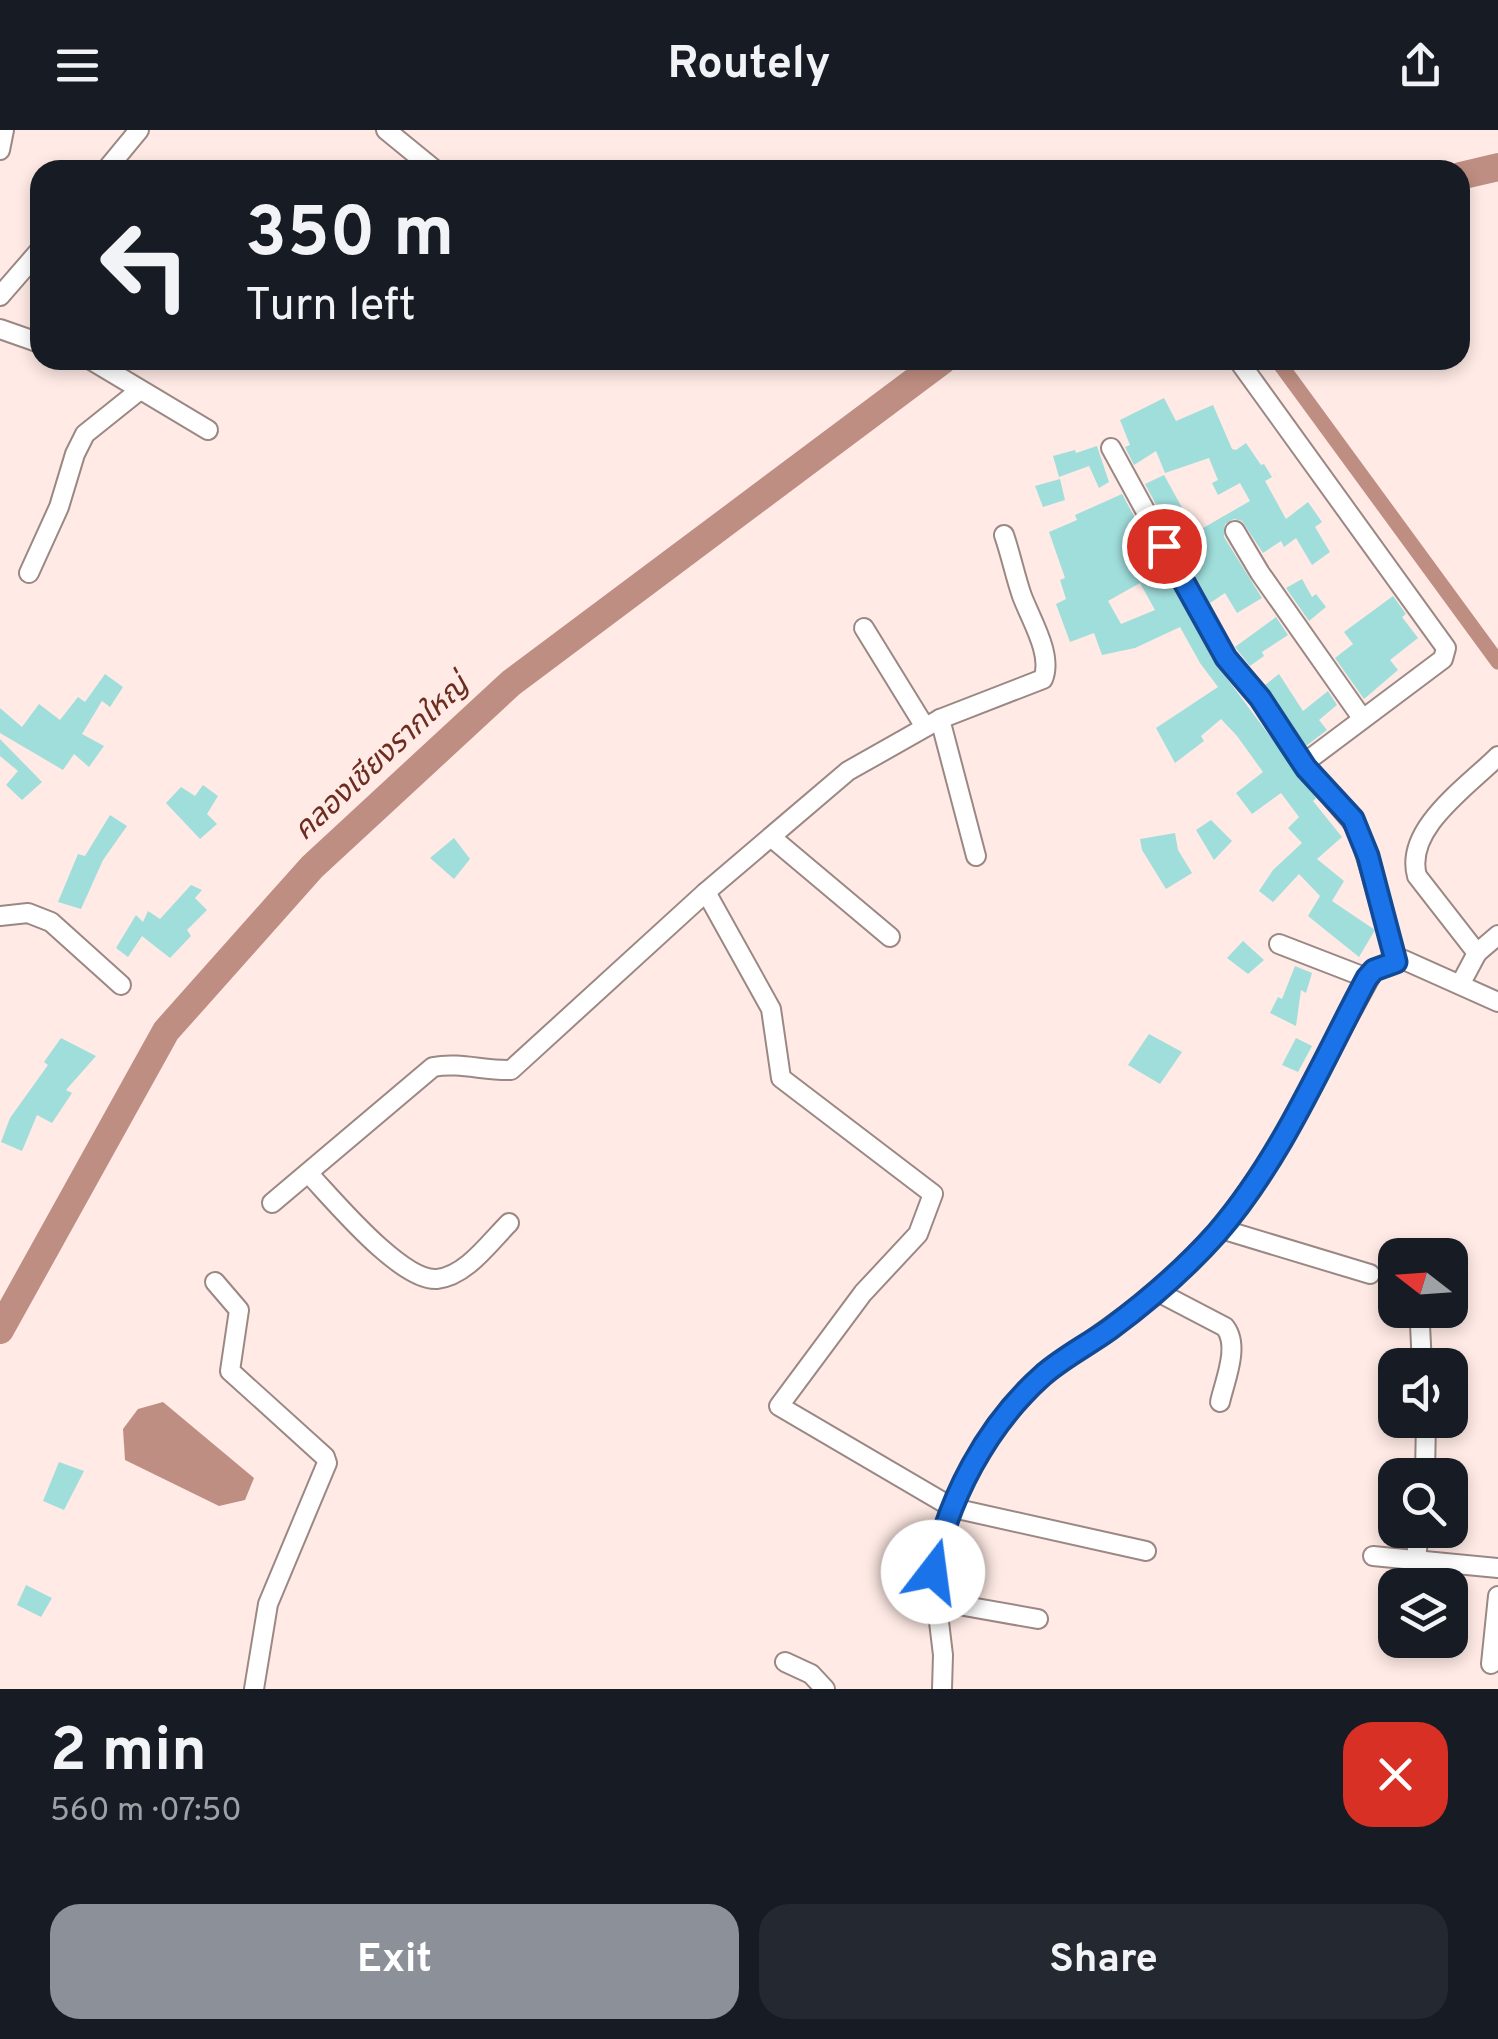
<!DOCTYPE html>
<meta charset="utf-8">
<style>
:root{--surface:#171b24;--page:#242831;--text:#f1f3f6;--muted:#9ea1a6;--accent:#8c9099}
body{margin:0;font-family:Overpass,"Noto Sans Thai",sans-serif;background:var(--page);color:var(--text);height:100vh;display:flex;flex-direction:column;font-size:38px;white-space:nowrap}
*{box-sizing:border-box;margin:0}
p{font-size:32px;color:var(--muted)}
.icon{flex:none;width:55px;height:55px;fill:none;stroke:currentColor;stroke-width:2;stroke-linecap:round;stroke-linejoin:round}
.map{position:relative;height:1559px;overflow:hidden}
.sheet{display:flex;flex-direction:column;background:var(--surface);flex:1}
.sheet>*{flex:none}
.top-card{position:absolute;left:30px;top:30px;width:1440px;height:210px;border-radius:30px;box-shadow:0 5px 15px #0003;background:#171b24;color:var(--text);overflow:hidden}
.needle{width:65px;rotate:287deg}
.controls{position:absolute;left:1378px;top:1108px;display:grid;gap:20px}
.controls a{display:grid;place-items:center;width:90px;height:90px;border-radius:20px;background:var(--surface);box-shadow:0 5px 15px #0003;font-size:50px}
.pin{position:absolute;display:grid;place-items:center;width:85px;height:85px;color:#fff;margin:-42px;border:5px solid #fff;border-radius:50%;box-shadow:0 2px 10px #0007}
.me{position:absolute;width:110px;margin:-55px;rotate:15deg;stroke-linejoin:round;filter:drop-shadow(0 0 8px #0008)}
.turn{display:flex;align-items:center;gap:35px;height:210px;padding:0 50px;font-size:45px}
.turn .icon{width:130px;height:130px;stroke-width:2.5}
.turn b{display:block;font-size:70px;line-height:85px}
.round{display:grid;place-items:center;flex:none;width:105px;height:105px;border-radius:30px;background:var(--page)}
.summary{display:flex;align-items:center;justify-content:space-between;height:170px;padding:0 50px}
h1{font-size:60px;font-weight:700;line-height:75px}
.action{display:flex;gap:20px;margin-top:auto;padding:20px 50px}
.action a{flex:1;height:115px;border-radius:30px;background:var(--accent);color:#fff;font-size:40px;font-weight:700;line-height:115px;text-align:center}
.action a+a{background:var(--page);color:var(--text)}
header{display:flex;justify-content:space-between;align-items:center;height:130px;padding:0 50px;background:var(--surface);font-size:45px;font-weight:700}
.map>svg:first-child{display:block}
.water{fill:#bf8e82}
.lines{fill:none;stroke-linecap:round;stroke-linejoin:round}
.canal{stroke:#bf8e82;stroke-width:15}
.river{stroke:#bf8e82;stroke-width:28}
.building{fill:#a0dedc;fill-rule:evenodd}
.street-casing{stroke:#9b8884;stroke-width:22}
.street{stroke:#fff;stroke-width:18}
.route-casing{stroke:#114b97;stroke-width:25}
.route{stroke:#1a73e8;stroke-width:18}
.labels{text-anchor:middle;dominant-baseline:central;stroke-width:8;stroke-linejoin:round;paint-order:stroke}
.water-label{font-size:30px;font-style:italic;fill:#6c2d20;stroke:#ffeae5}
</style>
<header><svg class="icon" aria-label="menu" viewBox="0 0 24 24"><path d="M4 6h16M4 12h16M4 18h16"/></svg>Routely<svg class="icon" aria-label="share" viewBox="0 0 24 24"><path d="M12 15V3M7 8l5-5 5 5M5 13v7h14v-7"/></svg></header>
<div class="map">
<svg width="1498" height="1559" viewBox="0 0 1498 1559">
<rect width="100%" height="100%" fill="#ffeae5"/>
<!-- water -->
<polygon class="water" points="163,1272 254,1348 245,1370 219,1376 125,1330 123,1299 138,1279"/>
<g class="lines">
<!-- canal -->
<polyline class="canal" points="1277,230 1498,532"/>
<!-- river -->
<g class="river">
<polyline points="1460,46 1498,37"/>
<polyline points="0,1200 166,901 312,737 511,553 943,230"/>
</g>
</g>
<!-- building -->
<g class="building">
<polygon points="1164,268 1176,291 1213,275 1232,319 1236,320 1246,313 1261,335 1264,334 1272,347 1265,351 1286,389 1308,372 1322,392 1315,397 1330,422 1312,435 1296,408 1284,417 1281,411 1263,423 1242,391 1234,389 1225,394 1224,407 1262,468 1237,483 1225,463 1210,473 1177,413 1250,371 1240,353 1218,365 1212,353 1218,350 1209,328 1165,343 1156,321 1134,335 1125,317 1130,315 1120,290"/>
<polygon points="1097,316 1109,352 1099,358 1089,336 1059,347 1053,326 1075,320 1076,323"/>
<polygon points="1164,345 1185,383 1166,393 1145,354"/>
<polygon points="1060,349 1065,370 1043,377 1035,356"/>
<path d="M1122,364l89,163 105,141 -3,3 29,36 -25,22 27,22 -12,20 43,29 -16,27 -51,-41 12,-20 -21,-22 -26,28 -14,-11 14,-21 29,-27 -14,-15 11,-11 -18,-24 -29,21 -16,-21 27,-21 -26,-36 -16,-17 -20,17 3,5 -29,22 -19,-35 62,-41 -18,-24 -20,-36 -45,21 -33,7 -8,-22 -24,9 -14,-38 10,-5 -6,-19 5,-2 -16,-46 28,-12 -2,-5zM1140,453l15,27 -34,14 -13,-23z"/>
<polygon points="1302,449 1312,467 1316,464 1326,477 1309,491 1286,458"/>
<polygon points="1393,466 1406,484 1402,487 1418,508 1390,530 1398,540 1364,569 1335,528 1353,514 1344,502"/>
<polygon points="1276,487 1288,505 1262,522 1264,526 1250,536 1235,517"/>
<polygon points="105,544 123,557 110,577 102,571 82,604 104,616 89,637 74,624 63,640 0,603 0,578 22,597 39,574 60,590 78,567 85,572"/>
<polygon points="1279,544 1303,581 1328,561 1337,575 1319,590 1327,600 1306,616 1265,555"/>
<polygon points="0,609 42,652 22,670 6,655 18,641 0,626"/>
<polygon points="203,655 218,666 207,684 217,694 200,709 166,673 181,657 195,666"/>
<polygon points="110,685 127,696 103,730 81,779 58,772 78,724 85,726"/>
<polygon points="1211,690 1232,711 1214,730 1196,700"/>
<polygon points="1175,703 1178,720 1192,743 1166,759 1142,720 1140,709"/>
<polygon points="454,708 470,729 454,749 430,728"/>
<polygon points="191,755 202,760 195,768 207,780 187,800 191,806 170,828 142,806 128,827 116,818 136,785 143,792 148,781 160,789"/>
<polygon points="1243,811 1264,830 1248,844 1227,828"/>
<polygon points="1295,836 1312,843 1306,863 1301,860 1296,896 1270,883 1278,867 1282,869"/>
<polygon points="1149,904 1182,922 1160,954 1128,935"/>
<polygon points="61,908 96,926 66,960 72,963 52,993 37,985 22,1021 1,1012 10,988 48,935 44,932"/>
<polygon points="1296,908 1312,916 1298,942 1282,935"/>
<polygon points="59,1332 84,1341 64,1380 43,1371"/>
<polygon points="26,1455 52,1468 41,1487 17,1475"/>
</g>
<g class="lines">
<defs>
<g id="street">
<polyline points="386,0 435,40"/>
<polyline points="0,20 4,0"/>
<polyline points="106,40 139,0"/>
<polyline points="0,166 40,120"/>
<polyline points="0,199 40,213"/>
<polyline points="91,230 208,300"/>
<polyline points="1238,230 1446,518 1443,529 1303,634 1358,699 1397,832"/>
<polyline points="1111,318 1222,521 1259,568 1303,634"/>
<polyline points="1235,401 1260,443 1362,588"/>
<polyline points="29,443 59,377 75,324 85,304 140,260"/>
<polyline points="864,498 925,597"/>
<polyline points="940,589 976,726"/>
<polyline points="771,707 890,807"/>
<polyline points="706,762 771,879 781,948 933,1064 918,1104 863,1163 779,1276 953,1378 1146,1421"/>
<polyline points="0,786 28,783 51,792 121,855"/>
<polyline points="1279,814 1367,848"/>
<polyline points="1477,823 1498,805"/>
<path d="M1461,853l16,-30 -60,-77c-13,-47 50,-89 81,-120"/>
<path d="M308,1043c24,25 93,109 129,106 29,-3 52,-36 72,-56"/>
<path d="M272,1073l161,-136c27,-5 51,4 78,3l195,-178 142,-121 92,-52 103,-40c10,-24 -12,-59 -21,-83 -7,-20 -11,-41 -18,-61"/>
<polyline points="1221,1099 1370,1144"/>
<polyline points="215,1152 239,1180 230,1241 325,1327 327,1333 268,1474 254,1559"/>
<path d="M1158,1162l67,35c15,19 0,53 -5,75"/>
<polyline points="1420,1195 1422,1235"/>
<polyline points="1425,1345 1426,1290"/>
<polyline points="1373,1426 1498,1438"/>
<polyline points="1416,1430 1419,1400"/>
<polyline points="936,1471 1038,1489"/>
<polyline points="785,1532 811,1544 825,1559"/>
<polyline points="1491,1534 1498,1466"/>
<polyline points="942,1559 943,1525 933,1442 940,1408 961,1357 996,1296 1043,1245 1158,1162 1221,1099 1273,1025 1374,840 1404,830 1498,872"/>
</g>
</defs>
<!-- street casing -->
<use href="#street" class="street-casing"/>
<!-- street -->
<use href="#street" class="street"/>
</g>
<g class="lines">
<defs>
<path id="route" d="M933,1442c15,-73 53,-146 109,-196 20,-18 46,-31 68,-47 39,-29 75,-60 107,-96 64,-74 104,-169 150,-255l7,-8 22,-8 -28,-106 -15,-37 -47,-51 -46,-70 -34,-40 -62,-112"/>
</defs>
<!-- route casing -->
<use href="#route" class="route-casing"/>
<!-- route -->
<use href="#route" class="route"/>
</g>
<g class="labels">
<!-- water labels -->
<g class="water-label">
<text transform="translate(382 629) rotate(-43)">คลองเชียงรากใหญ่</text>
</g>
</g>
</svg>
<div class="controls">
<a><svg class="needle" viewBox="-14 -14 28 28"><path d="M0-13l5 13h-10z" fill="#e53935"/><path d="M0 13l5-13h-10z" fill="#9ea1a6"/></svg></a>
<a><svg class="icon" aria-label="sound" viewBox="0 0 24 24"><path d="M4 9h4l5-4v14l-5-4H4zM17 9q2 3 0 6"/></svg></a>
<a><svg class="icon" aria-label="search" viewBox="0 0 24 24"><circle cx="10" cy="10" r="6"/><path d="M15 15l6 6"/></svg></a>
<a><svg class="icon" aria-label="layers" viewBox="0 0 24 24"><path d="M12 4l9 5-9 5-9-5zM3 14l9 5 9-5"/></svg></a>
</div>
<div class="pin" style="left:1164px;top:416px;background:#d93025"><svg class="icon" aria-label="arrive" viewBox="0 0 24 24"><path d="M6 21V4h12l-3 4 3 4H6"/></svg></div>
<svg class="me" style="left:933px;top:1442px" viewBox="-20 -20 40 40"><circle r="19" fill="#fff"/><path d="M0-13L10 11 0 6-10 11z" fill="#1a73e8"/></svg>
<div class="top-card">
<div class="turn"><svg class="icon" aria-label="left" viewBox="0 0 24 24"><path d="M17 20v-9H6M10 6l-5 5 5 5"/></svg><div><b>350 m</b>Turn left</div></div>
</div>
</div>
<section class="sheet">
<div class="summary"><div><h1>2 min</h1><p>560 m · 07:50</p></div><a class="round" style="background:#d93025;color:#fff"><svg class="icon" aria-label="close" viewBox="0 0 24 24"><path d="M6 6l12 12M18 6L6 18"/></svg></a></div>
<div class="action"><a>Exit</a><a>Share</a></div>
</section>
